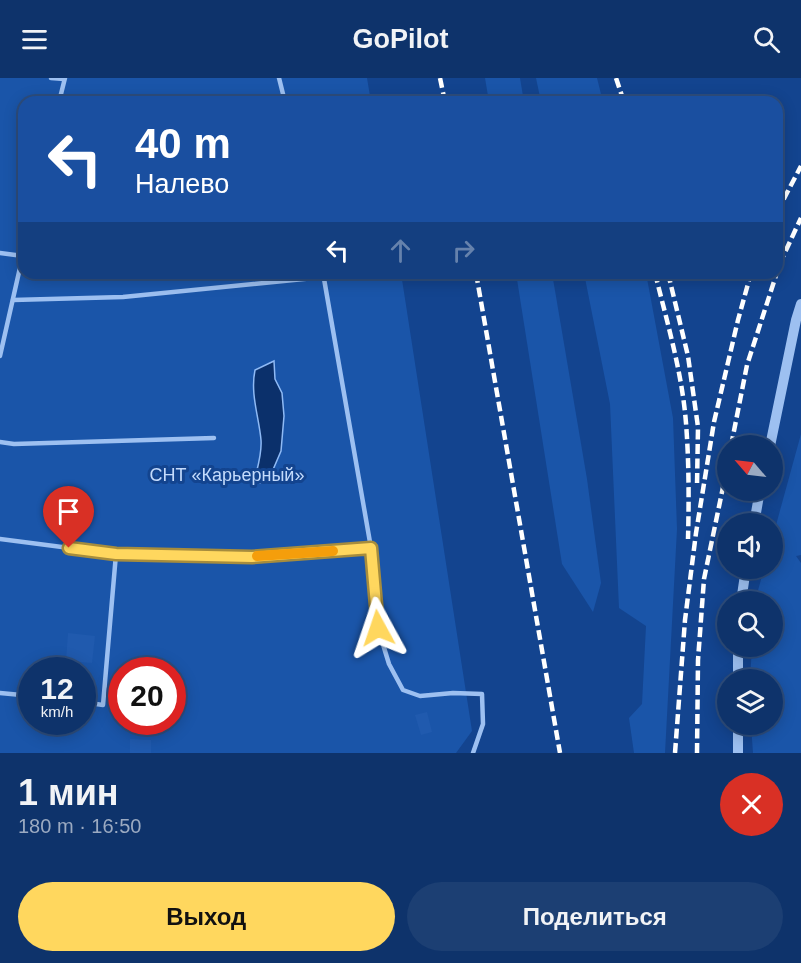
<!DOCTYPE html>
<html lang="ru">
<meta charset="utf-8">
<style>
:root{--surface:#0e336b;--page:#1c3f73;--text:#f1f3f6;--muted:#9baac1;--line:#2e4e7e;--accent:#ffd75e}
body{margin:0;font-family:Arial,sans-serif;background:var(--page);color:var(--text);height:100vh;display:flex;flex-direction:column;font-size:22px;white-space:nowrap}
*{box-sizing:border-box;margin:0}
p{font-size:20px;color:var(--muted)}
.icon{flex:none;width:33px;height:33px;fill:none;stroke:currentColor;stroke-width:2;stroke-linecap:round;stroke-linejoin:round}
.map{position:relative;height:675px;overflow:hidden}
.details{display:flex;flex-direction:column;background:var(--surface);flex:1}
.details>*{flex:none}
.hud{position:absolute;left:18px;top:18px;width:765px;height:183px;border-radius:18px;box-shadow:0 3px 15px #0003,0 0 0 2px var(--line);background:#1a4fa0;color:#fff;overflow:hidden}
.needle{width:39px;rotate:298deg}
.tools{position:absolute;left:717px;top:357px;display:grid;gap:12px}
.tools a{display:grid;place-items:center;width:66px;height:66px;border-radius:50%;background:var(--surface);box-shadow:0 3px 15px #0003,0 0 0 2px var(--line);font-size:30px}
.speed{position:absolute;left:18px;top:579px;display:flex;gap:12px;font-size:30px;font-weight:700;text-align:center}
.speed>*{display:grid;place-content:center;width:78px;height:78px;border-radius:50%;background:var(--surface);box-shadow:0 3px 15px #0003,0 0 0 2px var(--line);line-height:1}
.speed small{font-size:15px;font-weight:400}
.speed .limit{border:9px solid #d22;background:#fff;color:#111}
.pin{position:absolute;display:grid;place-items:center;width:51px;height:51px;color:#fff;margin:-62px -26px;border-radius:50% 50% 50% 0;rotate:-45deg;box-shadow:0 0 6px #0007}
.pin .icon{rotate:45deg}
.me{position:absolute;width:66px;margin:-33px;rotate:355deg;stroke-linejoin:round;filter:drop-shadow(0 0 4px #0008)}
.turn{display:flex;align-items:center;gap:21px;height:126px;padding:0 18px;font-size:27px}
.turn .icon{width:78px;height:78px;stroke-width:2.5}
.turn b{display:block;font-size:42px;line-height:51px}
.lanes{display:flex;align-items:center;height:57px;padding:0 18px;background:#0003;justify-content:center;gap:30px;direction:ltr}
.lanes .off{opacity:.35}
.round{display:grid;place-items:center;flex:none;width:63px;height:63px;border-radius:32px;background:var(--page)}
.headline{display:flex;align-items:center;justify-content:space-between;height:102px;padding:0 18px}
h1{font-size:36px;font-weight:700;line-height:45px}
.cta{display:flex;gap:12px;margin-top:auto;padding:12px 18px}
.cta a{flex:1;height:69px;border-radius:36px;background:var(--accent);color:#111;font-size:24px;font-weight:700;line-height:69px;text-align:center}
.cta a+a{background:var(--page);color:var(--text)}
header{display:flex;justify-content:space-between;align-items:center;height:78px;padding:0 18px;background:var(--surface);font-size:27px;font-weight:700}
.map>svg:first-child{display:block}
.green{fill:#1a55a9;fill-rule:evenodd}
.water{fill:#0b306b;stroke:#8fbaf5;stroke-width:1.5}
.building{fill:#205aae}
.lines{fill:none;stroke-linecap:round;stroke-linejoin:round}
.service{stroke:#9dc0f1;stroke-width:4.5}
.tertiary{stroke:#9dc0f1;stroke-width:10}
.rail{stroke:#fff;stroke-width:4.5;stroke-dasharray:10 4.5;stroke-linecap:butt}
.route-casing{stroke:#a68c3d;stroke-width:15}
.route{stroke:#ffd75e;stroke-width:10}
.slow{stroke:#f59e0b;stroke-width:10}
.labels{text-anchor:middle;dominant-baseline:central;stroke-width:6;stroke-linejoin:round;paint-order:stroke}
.park-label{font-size:18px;fill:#c4dbfc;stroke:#13448f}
</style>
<header><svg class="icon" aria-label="menu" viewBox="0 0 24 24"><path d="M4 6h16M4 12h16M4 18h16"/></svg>GoPilot<svg class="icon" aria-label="search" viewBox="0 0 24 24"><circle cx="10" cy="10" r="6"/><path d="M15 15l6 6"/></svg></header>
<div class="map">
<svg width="801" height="675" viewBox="0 0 801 675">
<rect width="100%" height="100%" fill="#13448f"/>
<!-- green -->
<g class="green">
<path d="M0,0h367l4,24h-347v171h377l71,458 -16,22h-456zM32,592h50v52h-50zM122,592h50v52h-50z"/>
<polygon points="485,0 520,0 524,24 489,24"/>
<polygon points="536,0 597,0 603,24 541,24"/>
<polygon points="516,195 552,195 587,401 601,505 593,534 562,486"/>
<polygon points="584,195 646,195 673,340 677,451 665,675 634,675 629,640 642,626 646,548 619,530 610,326"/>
<polygon points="801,356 801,477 796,478 801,485 801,675 753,675 751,647 772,646 772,602 750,601 752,569 772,568 772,524 755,523 764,491 772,490 773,458"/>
</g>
<!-- water -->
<path class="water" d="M274,283l1,18 7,14 2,23 -3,35 -9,21 -12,11 -5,-5c3,-12 7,-25 6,-38 -2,-23 -11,-46 -6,-70z"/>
<!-- building -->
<g class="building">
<polygon points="68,555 95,558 92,585 66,583"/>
<polygon points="427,634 432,654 421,657 415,637"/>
<polygon points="130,661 151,662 151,675 130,675"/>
</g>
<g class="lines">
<!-- service -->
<g class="service">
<polyline points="51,0 64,1"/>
<polyline points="279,0 285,24"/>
<polyline points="59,24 65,0"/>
<polyline points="0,175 23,178"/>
<polyline points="13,222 123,219 324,199"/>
<polyline points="0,278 24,172"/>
<polyline points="0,364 14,366 214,360"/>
<polyline points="0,461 116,476"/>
<polyline points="371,470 378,550 389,586 403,612 420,618 453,615 482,616 483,646 473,675"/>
<polyline points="0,615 32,618"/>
<polyline points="82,624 103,627 116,476 252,479 371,470 323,195"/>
</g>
<!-- tertiary -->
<g class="tertiary">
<polyline points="770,368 796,242 801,226"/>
<polyline points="754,446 760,412"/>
<polyline points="741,524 746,490"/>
<polyline points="738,568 738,602"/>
<polyline points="738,646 738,675"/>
</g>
<!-- rail -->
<g class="rail">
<polyline points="440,0 445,24"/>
<polyline points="616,0 624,24"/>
<polyline points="777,134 801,88"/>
<polyline points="476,195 560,675"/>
<path d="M655,195c12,49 27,99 31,150 3,39 3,78 2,116"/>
<polyline points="668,195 688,278 698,349 697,407"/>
<polyline points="731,368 747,287 780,185 801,140"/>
<polyline points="675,675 685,542 696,455 714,344 738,242 751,195"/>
<polyline points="697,675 698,582 704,501 728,385"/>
</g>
</g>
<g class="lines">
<defs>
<polyline id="route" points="69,470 116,476 252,479 371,470 378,550"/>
</defs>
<!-- route casing -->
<use href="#route" class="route-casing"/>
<!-- route -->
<use href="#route" class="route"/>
<!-- slow -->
<polyline class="slow" points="257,478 333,473"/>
</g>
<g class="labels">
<!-- park labels -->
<g class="park-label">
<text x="227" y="397">СНТ «Карьерный»</text>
</g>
</g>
</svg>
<div class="tools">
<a><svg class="needle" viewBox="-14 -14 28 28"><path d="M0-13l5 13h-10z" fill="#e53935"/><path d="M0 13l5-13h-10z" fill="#9baac1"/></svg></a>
<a><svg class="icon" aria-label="sound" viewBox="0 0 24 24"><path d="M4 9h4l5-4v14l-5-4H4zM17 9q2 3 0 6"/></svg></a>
<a><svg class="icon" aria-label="search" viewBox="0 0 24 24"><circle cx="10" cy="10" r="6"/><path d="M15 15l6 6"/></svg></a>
<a><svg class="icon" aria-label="layers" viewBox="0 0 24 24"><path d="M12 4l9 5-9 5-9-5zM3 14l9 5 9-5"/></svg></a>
</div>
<div class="speed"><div>12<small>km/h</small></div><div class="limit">20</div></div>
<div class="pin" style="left:69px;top:470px;background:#d93025"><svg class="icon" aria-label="arrive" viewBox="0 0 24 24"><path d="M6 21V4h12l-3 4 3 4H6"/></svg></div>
<svg class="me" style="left:378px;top:550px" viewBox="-20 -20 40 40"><path d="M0-17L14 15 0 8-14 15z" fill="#ffd75e" stroke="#fff" stroke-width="4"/></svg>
<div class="hud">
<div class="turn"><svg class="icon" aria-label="left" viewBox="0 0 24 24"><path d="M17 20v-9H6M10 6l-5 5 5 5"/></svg><div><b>40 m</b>Налево</div></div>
<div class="lanes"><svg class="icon" aria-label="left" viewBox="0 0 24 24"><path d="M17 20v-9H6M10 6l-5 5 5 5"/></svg><svg class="icon off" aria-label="ahead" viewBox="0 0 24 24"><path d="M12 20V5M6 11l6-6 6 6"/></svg><svg class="icon off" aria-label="right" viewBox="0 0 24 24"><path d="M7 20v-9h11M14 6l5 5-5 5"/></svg></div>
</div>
</div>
<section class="details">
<div class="headline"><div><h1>1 мин</h1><p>180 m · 16:50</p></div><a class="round" style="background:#d93025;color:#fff"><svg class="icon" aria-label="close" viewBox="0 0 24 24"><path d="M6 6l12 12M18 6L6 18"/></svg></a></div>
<div class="cta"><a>Выход</a><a>Поделиться</a></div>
</section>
